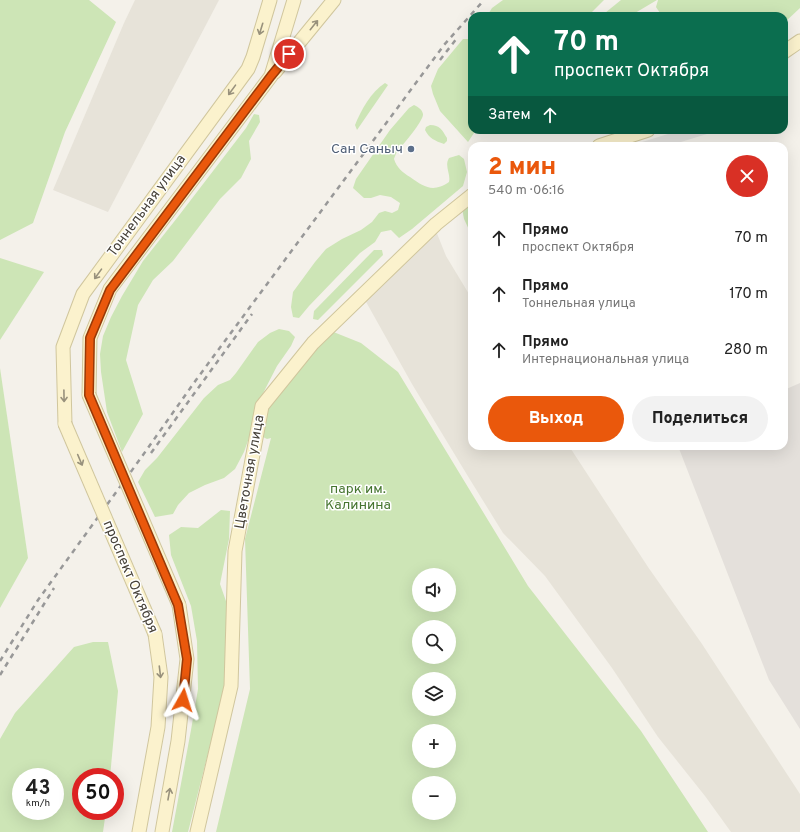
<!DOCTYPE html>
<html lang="ru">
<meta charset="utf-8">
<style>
:root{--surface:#fff;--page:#f2f2f2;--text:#222;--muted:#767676;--accent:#ea580c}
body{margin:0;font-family:Overpass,sans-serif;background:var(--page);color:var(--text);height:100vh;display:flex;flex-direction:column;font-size:15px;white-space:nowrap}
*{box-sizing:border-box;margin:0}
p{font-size:13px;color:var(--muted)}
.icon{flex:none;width:22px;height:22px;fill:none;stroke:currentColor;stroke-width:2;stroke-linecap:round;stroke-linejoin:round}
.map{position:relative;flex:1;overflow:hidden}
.drawer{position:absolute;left:468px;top:142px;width:320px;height:308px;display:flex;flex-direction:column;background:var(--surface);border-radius:12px;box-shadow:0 4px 16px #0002}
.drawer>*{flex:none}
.banner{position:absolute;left:468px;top:12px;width:320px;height:122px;border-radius:12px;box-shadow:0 4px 16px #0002;background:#0b6e4f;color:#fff;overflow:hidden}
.controls{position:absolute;left:412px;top:568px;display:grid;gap:8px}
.controls a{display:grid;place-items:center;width:44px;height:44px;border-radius:50%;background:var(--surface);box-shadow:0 4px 16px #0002;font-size:20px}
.speed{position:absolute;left:12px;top:768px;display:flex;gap:8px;font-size:20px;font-weight:700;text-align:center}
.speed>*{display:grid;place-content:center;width:52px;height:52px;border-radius:50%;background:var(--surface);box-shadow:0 4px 16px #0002;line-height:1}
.speed small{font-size:10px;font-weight:400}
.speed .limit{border:6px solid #d22;background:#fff;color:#111}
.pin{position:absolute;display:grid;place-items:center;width:34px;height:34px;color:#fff;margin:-17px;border:2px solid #fff;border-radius:50%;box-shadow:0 1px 4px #0007}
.me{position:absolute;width:44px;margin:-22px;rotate:6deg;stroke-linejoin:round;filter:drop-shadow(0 0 3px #0008)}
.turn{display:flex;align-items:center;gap:14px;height:84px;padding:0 20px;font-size:18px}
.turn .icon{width:52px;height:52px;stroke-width:2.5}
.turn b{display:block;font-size:28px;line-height:34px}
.then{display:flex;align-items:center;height:38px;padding:0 20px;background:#0003;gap:8px;font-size:15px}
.round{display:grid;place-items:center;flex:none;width:42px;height:42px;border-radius:21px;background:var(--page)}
.summary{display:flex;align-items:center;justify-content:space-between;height:68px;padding:0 20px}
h1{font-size:24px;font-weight:800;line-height:30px;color:var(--accent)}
.cta{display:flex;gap:8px;margin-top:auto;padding:8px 20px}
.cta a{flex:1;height:46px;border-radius:24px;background:var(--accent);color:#fff;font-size:16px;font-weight:800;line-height:46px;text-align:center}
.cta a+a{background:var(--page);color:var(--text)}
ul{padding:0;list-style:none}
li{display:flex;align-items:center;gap:12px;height:56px;padding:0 20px}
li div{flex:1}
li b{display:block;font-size:15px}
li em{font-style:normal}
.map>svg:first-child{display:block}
.residential{fill:#e7e3d9}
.industrial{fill:#e4e0db}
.green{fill:#cde5b6;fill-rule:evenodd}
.parking{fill:#e3e1de}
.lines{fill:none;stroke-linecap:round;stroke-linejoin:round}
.secondary-casing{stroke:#d0c69d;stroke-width:15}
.secondary{stroke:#fbf2cd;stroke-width:13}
.rail{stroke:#989898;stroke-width:2.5;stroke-dasharray:5 5;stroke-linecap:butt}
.secondary-bridge-casing{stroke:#d0c69d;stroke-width:15;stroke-linecap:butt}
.secondary-bridge{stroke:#fbf2cd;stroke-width:13}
.oneway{stroke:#98917c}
.route-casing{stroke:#983908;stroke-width:10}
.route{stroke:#ea580c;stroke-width:7}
.service-dot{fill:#5c6f8a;stroke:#fff;stroke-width:1.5}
.labels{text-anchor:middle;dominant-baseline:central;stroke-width:3;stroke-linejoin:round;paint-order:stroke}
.service-label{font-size:14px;fill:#4e5e75;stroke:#fff;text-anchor:end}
.street-label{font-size:14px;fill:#474239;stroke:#fff}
.park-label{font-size:14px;fill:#467530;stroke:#fff}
</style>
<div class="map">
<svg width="800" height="832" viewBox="0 0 800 832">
<rect width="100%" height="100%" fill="#f4f1ea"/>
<!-- residential -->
<g class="residential">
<polygon points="135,0 219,0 108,212 53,190 124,23"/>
<polygon points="436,231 446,256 472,299 472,446 569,446 648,567 702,644 800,794 800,832 731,832 705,796 658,737 612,668 545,576 503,533 469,478 412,384 365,300"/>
</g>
<!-- industrial -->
<polygon class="industrial" points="800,383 800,729 769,680 678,446 784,446 784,390"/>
<!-- green -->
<g class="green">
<polygon points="0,0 89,0 116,22 65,132 33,223 0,240"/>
<polygon points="503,0 604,0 588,16 487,16 492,8"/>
<polygon points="621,0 657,0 630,16 604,16 605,13"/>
<polygon points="658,0 800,0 800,8 784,23 784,16 662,16 656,7"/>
<polygon points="463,39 469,39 472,40 472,130 476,130 468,142 440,111 433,94 431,86 438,69"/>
<path d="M385,83l3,2 -31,45 -2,-5c6,-15 16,-33 30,-42z"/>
<path d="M414,105c4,2 8,4 9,9 1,6 -20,31 -25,36 -2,3 -3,6 -4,9 3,9 8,13 16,18 14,10 23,16 39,5 2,-8 -5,-16 0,-24l10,-3 5,4 3,13 -4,14 -51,43 -13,9 -8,-8 -10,2 -6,10 -15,11 -51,53 -10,12 -6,-1 -2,-10 2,-15 22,-30 11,-13 16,-10 19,-9 11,-8 7,-9 6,-2 7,2 6,-3 2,-7 -9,-6 -11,-2 -9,3h-7l-11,-10 3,-9 34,-49 19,-22z"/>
<polygon points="254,114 259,115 260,122 249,141 251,159 241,178 220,199 173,261 153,280 138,305 126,360 143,414 122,452 107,412 101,372 100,354 103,336 111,317 122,296 143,261 177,218 246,128"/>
<path d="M430,125c10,0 12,5 17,13v3l-3,3c-9,-3 -15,-6 -19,-14l1,-3z"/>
<polygon points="472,201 472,236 464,219 462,208"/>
<polygon points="374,250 382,250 383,255 318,320 313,319 314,311"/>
<polygon points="0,258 44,272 0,340"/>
<polygon points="279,329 289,331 295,337 291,346 277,366 257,405 250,435 244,452 235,469 224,478 205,485 189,493 178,505 173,514 155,517 138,482 145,470 157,458 204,398 218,385 230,380 236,373 258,342 270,333"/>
<path d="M331,331l30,12 37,29 130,214 113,145 67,101h-492l34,-143 -5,-150 26,-101 -4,1 -6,-3 8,-30zM419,575h30v30h-30zM419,627h30v30h-30zM419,679h30v30h-30zM419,731h30v30h-30zM419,783h30v30h-30z"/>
<polygon points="0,368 28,558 0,608"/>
<polygon points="221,510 230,511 229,539 220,584 227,604 227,679 188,832 172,832 191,730 198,689 197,641 191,606 171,555 169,535 181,527 198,528"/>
<path d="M93,642h15l10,49 -8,86h-29v34h25l-3,21h-103v-93l15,-26 59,-66zM21,777h34v34h-34z"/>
</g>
<!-- parking -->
<polygon class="parking" points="681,130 706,130 707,134 668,146 643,146 642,142"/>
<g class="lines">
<defs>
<g id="secondary">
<polyline points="784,52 800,41"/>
<polyline points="275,72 334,0"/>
<polyline points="599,146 648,130"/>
<polyline points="89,395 90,338 110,289 271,76 294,0"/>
<polyline points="65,424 63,347 83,294 248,69 253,57 270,0"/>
<polyline points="139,832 158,727 161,677 155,634"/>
<polyline points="162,832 178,741 187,659 179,605"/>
<polyline points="197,832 231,686 235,551 262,406 313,343 436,224 472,195"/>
</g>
</defs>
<!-- secondary casing -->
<use href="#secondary" class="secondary-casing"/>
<!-- secondary -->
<use href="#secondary" class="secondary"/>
<!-- rail -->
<g class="rail">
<polyline points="440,60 457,38"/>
<polyline points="151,453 252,314"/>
<polyline points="0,661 38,600 143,455 196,380 444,45 484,0"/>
<polyline points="0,675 54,588"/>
</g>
<defs>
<g id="secondary-bridge">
<polyline points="89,395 179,605"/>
<polyline points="65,424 155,634"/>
</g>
</defs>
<!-- secondary-bridge casing -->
<use href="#secondary-bridge" class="secondary-bridge-casing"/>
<!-- secondary-bridge -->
<use href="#secondary-bridge" class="secondary-bridge"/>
</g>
<!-- one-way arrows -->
<defs><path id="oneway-shaft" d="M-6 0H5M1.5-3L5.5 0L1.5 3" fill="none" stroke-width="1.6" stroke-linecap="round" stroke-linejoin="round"/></defs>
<g class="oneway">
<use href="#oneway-shaft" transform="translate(314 25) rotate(-51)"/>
<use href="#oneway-shaft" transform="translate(261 29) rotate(107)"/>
<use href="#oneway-shaft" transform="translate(232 90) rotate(126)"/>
<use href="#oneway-shaft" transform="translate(98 274) rotate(126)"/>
<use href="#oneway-shaft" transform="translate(64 396) rotate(89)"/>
<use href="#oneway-shaft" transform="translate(80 460) rotate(67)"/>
<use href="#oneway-shaft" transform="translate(160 672) rotate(83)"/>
<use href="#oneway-shaft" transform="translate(169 794) rotate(-80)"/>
</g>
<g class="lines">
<defs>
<polyline id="route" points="183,700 187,659 178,605 89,395 90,338 110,290 271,76 289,54"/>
</defs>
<!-- route casing -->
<use href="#route" class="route-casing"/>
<!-- route -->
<use href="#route" class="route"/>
</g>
<!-- markers -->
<circle class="service-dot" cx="411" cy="149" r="4"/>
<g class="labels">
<!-- service labels -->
<g class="service-label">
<text x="403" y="149">Сан Саныч</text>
</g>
<!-- street labels -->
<g class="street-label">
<text transform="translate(147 206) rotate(-54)">Тоннельная улица</text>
<text transform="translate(250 472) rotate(-80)">Цветочная улица</text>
<text transform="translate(130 577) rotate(67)">проспект Октября</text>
</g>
<!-- park labels -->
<g class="park-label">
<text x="358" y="489">парк им.<tspan x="358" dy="16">Калинина</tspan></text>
</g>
</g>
</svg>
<div class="controls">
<a><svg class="icon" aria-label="sound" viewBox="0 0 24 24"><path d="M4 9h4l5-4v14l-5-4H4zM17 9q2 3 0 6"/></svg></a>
<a><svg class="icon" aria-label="search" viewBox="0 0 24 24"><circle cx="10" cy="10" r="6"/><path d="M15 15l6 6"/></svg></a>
<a><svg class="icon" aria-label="layers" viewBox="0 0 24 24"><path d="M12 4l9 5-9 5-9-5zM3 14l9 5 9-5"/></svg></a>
<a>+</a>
<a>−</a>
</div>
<div class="speed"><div>43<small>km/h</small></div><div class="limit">50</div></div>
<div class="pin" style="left:289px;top:54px;background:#d93025"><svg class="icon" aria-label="arrive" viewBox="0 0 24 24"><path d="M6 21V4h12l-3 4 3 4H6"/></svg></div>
<svg class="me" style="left:183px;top:700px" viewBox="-20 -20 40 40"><path d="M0-17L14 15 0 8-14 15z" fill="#ea580c" stroke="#fff" stroke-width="4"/></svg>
<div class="banner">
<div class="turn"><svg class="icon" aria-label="ahead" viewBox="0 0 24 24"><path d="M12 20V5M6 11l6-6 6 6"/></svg><div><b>70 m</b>проспект Октября</div></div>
<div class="then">Затем<svg class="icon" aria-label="ahead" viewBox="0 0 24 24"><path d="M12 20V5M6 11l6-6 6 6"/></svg></div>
</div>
<section class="drawer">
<div class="summary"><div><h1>2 мин</h1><p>540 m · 06:16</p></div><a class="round" style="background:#d93025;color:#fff"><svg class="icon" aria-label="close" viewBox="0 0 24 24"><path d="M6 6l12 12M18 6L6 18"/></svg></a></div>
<ul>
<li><svg class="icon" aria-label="ahead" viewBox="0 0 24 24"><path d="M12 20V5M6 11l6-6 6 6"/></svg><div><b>Прямо</b><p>проспект Октября</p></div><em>70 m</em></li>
<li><svg class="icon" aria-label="ahead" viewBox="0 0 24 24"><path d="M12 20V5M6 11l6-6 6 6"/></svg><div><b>Прямо</b><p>Тоннельная улица</p></div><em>170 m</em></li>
<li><svg class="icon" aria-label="ahead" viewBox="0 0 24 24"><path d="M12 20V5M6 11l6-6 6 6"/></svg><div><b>Прямо</b><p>Интернациональная улица</p></div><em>280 m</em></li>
</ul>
<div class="cta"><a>Выход</a><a>Поделиться</a></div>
</section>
</div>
